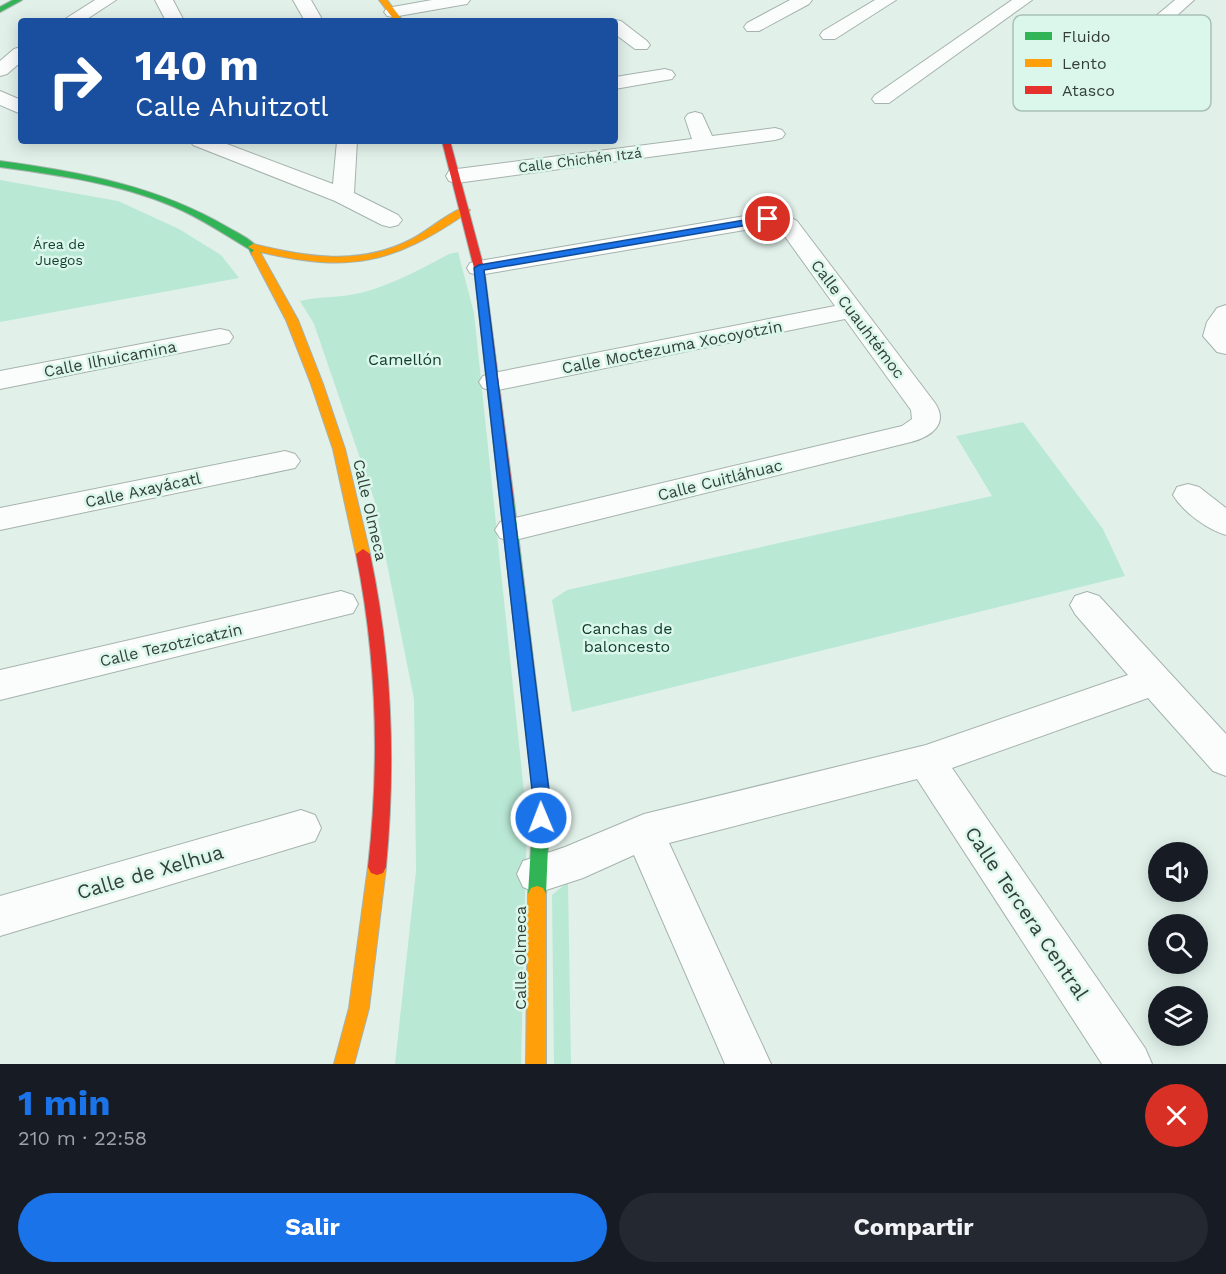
<!DOCTYPE html>
<html lang="es">
<meta charset="utf-8">
<style>
:root{--surface:#171b24;--page:#242831;--text:#f1f3f6;--muted:#9ea1a6;--accent:#1a73e8}
body{margin:0;font-family:"Work Sans",sans-serif;background:var(--page);color:var(--text);height:100vh;display:flex;flex-direction:column;font-size:22px;white-space:nowrap}
*{box-sizing:border-box;margin:0}
p{font-size:20px;color:var(--muted)}
.icon{flex:none;width:33px;height:33px;fill:none;stroke:currentColor;stroke-width:2;stroke-linecap:round;stroke-linejoin:round}
.map{position:relative;height:1064px;overflow:hidden}
.drawer{display:flex;flex-direction:column;background:var(--surface);flex:1}
.drawer>*{flex:none}
.guide{position:absolute;left:18px;top:18px;width:600px;height:126px;border-radius:6px;box-shadow:0 3px 15px #0003;background:#1a4fa0;color:#fff;overflow:hidden}
.buttons{position:absolute;left:1148px;top:842px;display:grid;gap:12px}
.buttons a{display:grid;place-items:center;width:60px;height:60px;border-radius:50%;background:var(--surface);box-shadow:0 3px 15px #0003;font-size:30px}
.pin{position:absolute;display:grid;place-items:center;width:51px;height:51px;color:#fff;margin:-26px;border:3px solid #fff;border-radius:50%;box-shadow:0 2px 6px #0007}
.me{position:absolute;width:66px;margin:-33px;rotate:359deg;stroke-linejoin:round;filter:drop-shadow(0 0 4px #0008)}
.turn{display:flex;align-items:center;gap:21px;height:126px;padding:0 18px;font-size:27px}
.turn .icon{width:78px;height:78px;stroke-width:2.5}
.turn b{display:block;font-size:42px;line-height:51px}
.round{display:grid;place-items:center;flex:none;width:63px;height:63px;border-radius:32px;background:var(--page)}
.overview{display:flex;align-items:center;justify-content:space-between;height:102px;padding:0 18px}
h1{font-size:36px;font-weight:700;line-height:45px;color:var(--accent)}
.primary-button{display:flex;gap:12px;margin-top:auto;padding:12px 18px}
.primary-button a{flex:1;height:69px;border-radius:36px;background:var(--accent);color:#fff;font-size:24px;font-weight:700;line-height:69px;text-align:center}
.primary-button a+a{background:var(--page);color:var(--text)}
.map>svg:first-child{display:block}
.green{fill:#b9e8d5}
.lines{fill:none;stroke-linecap:round;stroke-linejoin:round}
.street-casing{stroke:#a6b2ad;stroke-width:2}
.fast-casing{stroke:#a6b2ad;stroke-width:2}
.slow-casing{stroke:#a6b2ad;stroke-width:2}
.jam-casing{stroke:#a6b2ad;stroke-width:2}
.street{fill:#fafdfc;fill-rule:evenodd}
.fast{fill:#30b455;fill-rule:evenodd}
.slow{fill:#ff9f0a;fill-rule:evenodd}
.jam{fill:#e5322d;fill-rule:evenodd}
.route{fill:#1a73e8;stroke:#114b97;stroke-width:1.5}
.labels{text-anchor:middle;dominant-baseline:central;stroke-width:5;stroke-linejoin:round;paint-order:stroke}
.far-street-label{font-size:14px;fill:#343f3a;stroke:#dbf7eb}
.far-park-label{font-size:14px;fill:#0f3c2d;stroke:#dbf7eb}
.street-label{font-size:16px;fill:#343f3a;stroke:#dbf7eb}
.park-label{font-size:16px;fill:#0f3c2d;stroke:#dbf7eb}
.near-street-label{font-size:20px;fill:#343f3a;stroke:#dbf7eb}
.key{fill:#dbf7eb;stroke:#a9c0b6;stroke-width:1.5}
.key-label{font-size:16px;fill:#343f3a}
</style>
<div class="map">
<svg width="1226" height="1064" viewBox="0 0 1226 1064">
<rect width="100%" height="100%" fill="#e1f1ea"/>
<!-- green -->
<g class="green">
<polygon points="0,180 118,201 179,229 221,255 239,278 0,322"/>
<path d="M458,252l16,61 53,508 -6,243h-126l21,-193 -2,-172 -40,-200 -60,-175 -14,-23c20,-5 40,-3 60,-8 32,-8 59,-23 89,-39z"/>
<polygon points="1023,422 1103,529 1125,576 572,712 552,600 567,590 992,496 956,436"/>
<polygon points="568,882 571,1064 554,1064 552,895"/>
</g>
<g class="lines">
<defs>
<g id="street">
<polygon points="95,0 116,0 84,21 62,21"/>
<polygon points="155,0 173,0 184,21 166,21"/>
<polygon points="293,0 311,0 323,21 305,21"/>
<polygon points="432,0 470,0 467,4 461,5 393,17 387,16 384,12 387,8"/>
<polygon points="790,0 812,0 809,4 759,31 747,31 744,27 747,23"/>
<polygon points="875,0 896,0 835,39 823,39 820,35 823,31"/>
<polygon points="1012,0 1032,0 889,103 875,103 872,99 875,95"/>
<polygon points="1175,0 1194,0 1134,54 1120,54 1118,50 1120,46"/>
<polygon points="615,20 621,21 647,41 650,45 647,49 635,49 615,34 615,21 610,21"/>
<polygon points="21,47 21,62 7,74 0,76 0,61 14,49"/>
<polygon points="665,69 672,71 675,75 672,79 615,89 615,77"/>
<polygon points="0,91 21,100 21,114 0,105"/>
<polygon points="695,112 702,114 712,136 775,128 782,130 785,134 782,138 775,140 457,183 449,181 446,176 449,171 457,169 692,139 685,118 688,114"/>
<polygon points="190,141 219,141 333,184 337,141 357,141 354,193 398,215 402,220 398,225 390,227 382,225 335,201 193,145"/>
<path d="M768,212l20,4 9,5 138,182c14,21 -4,34 -24,39l-400,99 -11,-3 -5,-8 5,-8 11,-3 391,-93 10,-7 -1,-9 -66,-91 -352,72 -10,-3 -4,-6 4,-6 10,-3 342,-67 -54,-75 -13,-5 -289,49 -9,-2 -3,-5 3,-5 9,-2z"/>
<polygon points="1226,305 1226,354 1217,352 1203,336 1207,322 1217,308"/>
<polygon points="220,329 229,331 233,337 229,343 0,389 0,371"/>
<polygon points="285,451 295,454 300,461 295,468 0,530 0,508"/>
<path d="M1188,484l11,3 27,21v27c-18,-5 -43,-23 -53,-40l4,-8z"/>
<polygon points="341,591 353,595 358,604 353,613 0,700 0,670"/>
<polygon points="1087,592 1099,596 1226,734 1226,776 1213,771 1148,698 952,768 1145,1048 1152,1064 1102,1064 917,779 669,843 771,1064 725,1064 634,855 583,878 537,893 523,887 517,874 523,861 565,847 644,814 926,745 1128,675 1075,614 1070,605 1075,596"/>
<polygon points="301,810 315,815 321,828 315,841 0,936 0,896"/>
</g>
<g id="fast">
<polygon points="13,0 22,0 0,12 0,7"/>
<path d="M0,161c81,11 158,25 229,67 12,7 26,13 32,25l-1,2h-8l-3,-6c-25,-15 -50,-32 -77,-43 -55,-23 -114,-31 -172,-39z"/>
<polygon points="507,496 514,501 550,799 546,894 543,900 537,902 531,900 528,894 534,799 500,501"/>
</g>
<g id="slow">
<polygon points="379,0 387,0 403,21 395,21"/>
<path d="M465,207l5,3 -2,2c-75,52 -118,61 -208,40l38,68 25,64 22,65 25,105 -7,5 -7,-5 -23,-105 -22,-65 -25,-64 -35,-67 3,-3 -6,-3 5,-3c53,13 106,22 157,-4 18,-9 37,-27 55,-33z"/>
<polygon points="377,859 383,861 386,867 369,1008 354,1064 334,1064 349,1008 368,867 371,861"/>
<polygon points="537,886 543,888 546,894 546,1064 526,1064 528,894 531,888"/>
</g>
<g id="jam">
<polygon points="442,141 450,141 484,268 514,501 507,506 500,501 474,268"/>
<path d="M363,549l7,5c22,104 26,207 16,313l-3,6 -6,2 -6,-2 -3,-6c12,-106 9,-208 -12,-313z"/>
</g>
</defs>
<!-- street casing -->
<use href="#street" class="street-casing"/>
<!-- fast casing -->
<use href="#fast" class="fast-casing"/>
<!-- slow casing -->
<use href="#slow" class="slow-casing"/>
<!-- jam casing -->
<use href="#jam" class="jam-casing"/>
<!-- street -->
<use href="#street" class="street"/>
<!-- fast -->
<use href="#fast" class="fast"/>
<!-- slow -->
<use href="#slow" class="slow"/>
<!-- jam -->
<use href="#jam" class="jam"/>
</g>
<!-- route -->
<polygon class="route" points="768,216 773,219 772,221 484,270 550,799 547,823 541,825 535,823 532,818 533,799 474,268 479,265"/>
<g class="labels">
<!-- far-street labels -->
<g class="far-street-label">
<text transform="translate(580 160) rotate(-7)">Calle Chichén Itzá</text>
</g>
<!-- far-park labels -->
<g class="far-park-label">
<text x="59" y="244">Área de<tspan x="59" dy="16">Juegos</tspan></text>
</g>
<!-- street labels -->
<g class="street-label">
<text transform="translate(858 319) rotate(53)">Calle Cuauhtémoc</text>
<text transform="translate(672 347) rotate(-11)">Calle Moctezuma Xocoyotzin</text>
<text transform="translate(110 359) rotate(-11)">Calle Ilhuicamina</text>
<text transform="translate(720 480) rotate(-14)">Calle Cuitláhuac</text>
<text transform="translate(143 490) rotate(-12)">Calle Axayácatl</text>
<text transform="translate(370 510) rotate(77)">Calle Olmeca</text>
<text transform="translate(171 645) rotate(-13)">Calle Tezotzicatzin</text>
<text transform="translate(520 958) rotate(-90)">Calle Olmeca</text>
</g>
<!-- park labels -->
<g class="park-label">
<text x="405" y="359">Camellón</text>
<text x="627" y="628">Canchas de<tspan x="627" dy="18">baloncesto</tspan></text>
</g>
<!-- near-street labels -->
<g class="near-street-label">
<text transform="translate(150 872) rotate(-16)">Calle de Xelhua</text>
<text transform="translate(1027 913) rotate(56)">Calle Tercera Central</text>
</g>
</g>
<!-- legend -->
<rect x="1013" y="15" width="198" height="96" rx="9" class="key"/>
<rect x="1025" y="32" width="27" height="8" fill="#30b455"/>
<rect x="1025" y="59" width="27" height="8" fill="#ff9f0a"/>
<rect x="1025" y="86" width="27" height="8" fill="#e5322d"/>
<g class="key-label">
<text x="1062" y="42">Fluido</text>
<text x="1062" y="69">Lento</text>
<text x="1062" y="96">Atasco</text>
</g>
</svg>
<div class="buttons">
<a><svg class="icon" aria-label="sound" viewBox="0 0 24 24"><path d="M4 9h4l5-4v14l-5-4H4zM17 9q2 3 0 6"/></svg></a>
<a><svg class="icon" aria-label="search" viewBox="0 0 24 24"><circle cx="10" cy="10" r="6"/><path d="M15 15l6 6"/></svg></a>
<a><svg class="icon" aria-label="layers" viewBox="0 0 24 24"><path d="M12 4l9 5-9 5-9-5zM3 14l9 5 9-5"/></svg></a>
</div>
<div class="pin" style="left:768px;top:219px;background:#d93025"><svg class="icon" aria-label="arrive" viewBox="0 0 24 24"><path d="M6 21V4h12l-3 4 3 4H6"/></svg></div>
<svg class="me" style="left:541px;top:818px" viewBox="-20 -20 40 40"><circle r="17" fill="#1a73e8" stroke="#fff" stroke-width="3"/><path d="M0-11L8 9 0 5-8 9z" fill="#fff"/></svg>
<div class="guide">
<div class="turn"><svg class="icon" aria-label="right" viewBox="0 0 24 24"><path d="M7 20v-9h11M14 6l5 5-5 5"/></svg><div><b>140 m</b>Calle Ahuitzotl</div></div>
</div>
</div>
<section class="drawer">
<div class="overview"><div><h1>1 min</h1><p>210 m · 22:58</p></div><a class="round" style="background:#d93025;color:#fff"><svg class="icon" aria-label="close" viewBox="0 0 24 24"><path d="M6 6l12 12M18 6L6 18"/></svg></a></div>
<div class="primary-button"><a>Salir</a><a>Compartir</a></div>
</section>
